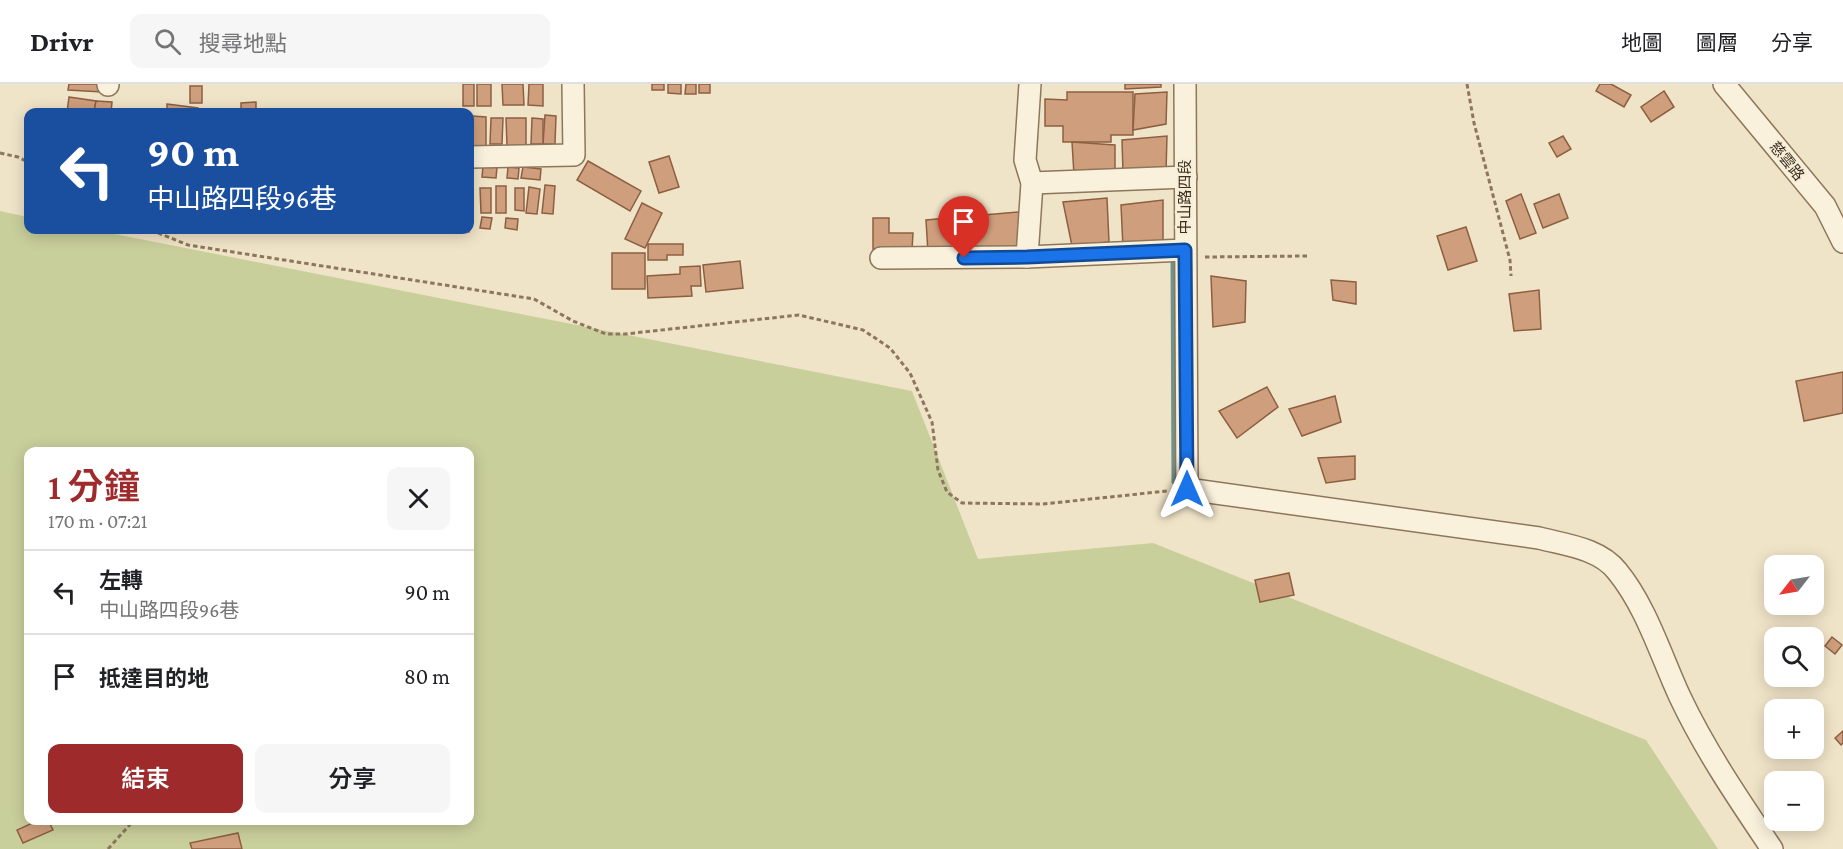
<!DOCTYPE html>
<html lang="zh-TW">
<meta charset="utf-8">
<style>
:root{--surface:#fff;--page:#f6f6f6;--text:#202124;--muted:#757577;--line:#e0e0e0;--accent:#9e2a2b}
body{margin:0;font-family:"Crimson Pro","Noto Sans TC",serif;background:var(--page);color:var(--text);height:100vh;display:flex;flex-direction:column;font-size:22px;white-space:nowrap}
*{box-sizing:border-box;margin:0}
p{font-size:20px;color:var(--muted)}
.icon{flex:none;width:33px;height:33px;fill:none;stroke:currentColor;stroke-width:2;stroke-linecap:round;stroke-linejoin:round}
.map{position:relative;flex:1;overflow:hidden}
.drawer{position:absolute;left:24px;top:363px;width:450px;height:378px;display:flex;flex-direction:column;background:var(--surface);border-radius:12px;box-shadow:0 3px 15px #0003}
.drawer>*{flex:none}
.guide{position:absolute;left:24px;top:24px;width:450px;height:126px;border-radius:12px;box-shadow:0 3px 15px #0003;background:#1a4fa0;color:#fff;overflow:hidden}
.needle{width:39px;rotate:239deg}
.fabs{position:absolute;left:1764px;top:471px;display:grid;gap:12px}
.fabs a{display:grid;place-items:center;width:60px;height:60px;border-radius:12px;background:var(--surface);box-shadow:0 3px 15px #0003;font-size:30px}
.pin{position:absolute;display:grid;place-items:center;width:51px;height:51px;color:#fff;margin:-62px -26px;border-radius:50% 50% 50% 0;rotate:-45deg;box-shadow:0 0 6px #0007}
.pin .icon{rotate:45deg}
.me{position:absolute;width:66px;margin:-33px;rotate:0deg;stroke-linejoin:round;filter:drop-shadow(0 0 4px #0008)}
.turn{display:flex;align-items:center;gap:21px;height:126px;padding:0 24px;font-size:27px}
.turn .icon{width:78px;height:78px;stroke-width:2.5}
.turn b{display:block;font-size:42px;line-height:51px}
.round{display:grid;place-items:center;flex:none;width:63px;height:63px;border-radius:12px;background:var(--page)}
.summary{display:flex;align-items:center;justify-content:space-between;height:102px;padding:0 24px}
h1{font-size:36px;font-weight:600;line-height:45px;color:var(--accent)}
.cta{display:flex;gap:12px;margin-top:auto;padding:12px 24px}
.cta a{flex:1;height:69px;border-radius:12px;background:var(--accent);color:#fff;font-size:24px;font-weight:600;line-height:69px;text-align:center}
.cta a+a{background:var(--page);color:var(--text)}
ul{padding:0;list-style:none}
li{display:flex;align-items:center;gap:18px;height:84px;padding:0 24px;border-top:2px solid var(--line)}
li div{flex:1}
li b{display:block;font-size:22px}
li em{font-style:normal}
header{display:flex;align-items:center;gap:36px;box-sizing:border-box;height:84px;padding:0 30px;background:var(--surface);border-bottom:2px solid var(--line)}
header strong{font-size:28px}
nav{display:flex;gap:33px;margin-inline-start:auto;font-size:21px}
.search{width:420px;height:54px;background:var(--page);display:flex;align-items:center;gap:15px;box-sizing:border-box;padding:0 21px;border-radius:12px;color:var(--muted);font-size:22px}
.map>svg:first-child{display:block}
.green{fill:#c9cf9b;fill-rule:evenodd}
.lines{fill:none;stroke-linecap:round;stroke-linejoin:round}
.stream{stroke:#6f938a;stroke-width:5}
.building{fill:#cf9f7d;stroke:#8d5f41;stroke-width:1.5}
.minor-casing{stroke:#8d765c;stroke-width:24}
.path{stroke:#8d765c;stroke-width:3;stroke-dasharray:4.5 3;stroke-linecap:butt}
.minor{stroke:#faf1dc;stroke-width:21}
.route-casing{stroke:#114b97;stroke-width:15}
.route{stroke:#1a73e8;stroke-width:10}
.labels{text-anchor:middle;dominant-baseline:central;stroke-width:4.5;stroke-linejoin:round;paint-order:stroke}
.street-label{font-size:15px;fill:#3d2e20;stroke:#f7eed8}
</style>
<header>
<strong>Drivr</strong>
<div class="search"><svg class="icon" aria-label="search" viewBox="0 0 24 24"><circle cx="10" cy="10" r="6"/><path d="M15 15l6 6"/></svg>搜尋地點</div>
<nav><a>地圖</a><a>圖層</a><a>分享</a></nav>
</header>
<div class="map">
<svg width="1843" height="765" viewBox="0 0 1843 765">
<rect width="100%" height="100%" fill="#f0e4c8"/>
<!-- green -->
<path class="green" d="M0,127l28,6v13h66l818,161 66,168 175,-16 493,197 72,109h-1718zM28,368h442v368h-442z"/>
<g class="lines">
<!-- stream -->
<polyline class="stream" points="1170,173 1173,176 1174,398"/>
</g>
<!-- building -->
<g class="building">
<polygon points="69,0 102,0 102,8 68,6"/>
<rect x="463" y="0" width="11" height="22"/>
<rect x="477" y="0" width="14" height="22"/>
<polygon points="502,0 523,0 524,21 503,21"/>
<polygon points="529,0 543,0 543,22 528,21"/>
<rect x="652" y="0" width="12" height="6"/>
<polygon points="668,0 681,0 681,10 668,9"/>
<polygon points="686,0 696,0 696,10 685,10"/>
<rect x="699" y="0" width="11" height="9"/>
<polygon points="1125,0 1161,0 1161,3 1125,5"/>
<polygon points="1600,0 1611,0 1631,11 1624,23 1596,7"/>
<rect x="190" y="2" width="12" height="17"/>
<polygon points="1664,7 1674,23 1651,38 1641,23"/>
<polygon points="1067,8 1133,8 1133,51 1111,51 1111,58 1063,58 1063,42 1045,42 1045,15 1067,16"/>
<polygon points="1167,8 1166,40 1133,46 1135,10"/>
<polygon points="69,13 96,17 94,28 67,28"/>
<polygon points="96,17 112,18 111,28 94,28"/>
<polygon points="256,18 256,28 241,28 241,19"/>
<polygon points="167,20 198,24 198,28 167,28"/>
<polygon points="545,31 556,32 555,60 543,60"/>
<polygon points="472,32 486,33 486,65 472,65"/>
<polygon points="491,34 503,34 502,60 490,60"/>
<polygon points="506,34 526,34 526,62 507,62"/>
<polygon points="532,34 543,35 543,60 531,60"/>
<polygon points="1167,52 1166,88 1123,88 1122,56"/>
<polygon points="1563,52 1571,65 1557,73 1549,59"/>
<polygon points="1072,58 1115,61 1115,90 1074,91"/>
<polygon points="669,72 679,103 659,109 649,78"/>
<polygon points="588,77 641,107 630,127 577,96"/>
<polygon points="483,82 497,83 496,94 482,93"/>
<polygon points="508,83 519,84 518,95 507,94"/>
<polygon points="523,83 541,85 540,96 521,94"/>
<polygon points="470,98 473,98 470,127"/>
<polygon points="545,101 555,102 553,130 542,129"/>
<rect x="496" y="102" width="10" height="27"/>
<polygon points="529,103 540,105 537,130 526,129"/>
<polygon points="480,104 491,104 491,129 481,129"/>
<polygon points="515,104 524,104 524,127 515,126"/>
<polygon points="1521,110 1536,149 1520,155 1506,117"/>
<polygon points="1559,110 1568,134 1543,144 1534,120"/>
<polygon points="1107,114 1109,158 1072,162 1063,118"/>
<polygon points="1163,116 1163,156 1123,164 1121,121"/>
<polygon points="642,119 662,129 645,164 625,155"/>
<polygon points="1019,128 1020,167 928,169 926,136"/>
<polygon points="470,132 472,132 469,148 450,146 470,146"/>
<polygon points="482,133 492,134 490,145 480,144"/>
<polygon points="506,134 518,135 517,146 505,144"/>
<polygon points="873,134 889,134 889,149 913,149 912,166 873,165"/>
<polygon points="1466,143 1477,177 1448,186 1437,152"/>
<polygon points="648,160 683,160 683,171 667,171 667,176 648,176"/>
<rect x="612" y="169" width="33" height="36"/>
<polygon points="740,177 743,204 706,208 703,181"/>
<polygon points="700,182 701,202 691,202 692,212 648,214 647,192 680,190 680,183"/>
<polygon points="1211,192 1246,197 1245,238 1213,243"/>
<polygon points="1331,196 1356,198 1356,220 1333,216"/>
<polygon points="1539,206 1541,245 1514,247 1509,210"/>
<polygon points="1843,288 1843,329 1804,337 1796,297"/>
<polygon points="1267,303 1278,323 1237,354 1219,327"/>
<polygon points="1335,312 1341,338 1302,352 1289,325"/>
<polygon points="1355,372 1355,395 1326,399 1318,374"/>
<polygon points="1289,489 1294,511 1260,518 1255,496"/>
<polygon points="1832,553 1842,561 1835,570 1825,562"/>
<polygon points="1843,647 1843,659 1841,661 1835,654"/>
<polygon points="39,736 48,736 53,746 23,759 17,746"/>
<polygon points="238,749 242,765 192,765 190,759"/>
</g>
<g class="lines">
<defs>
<g id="minor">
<path d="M1185,0l2,405 352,49c26,7 60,10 78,33 29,35 44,85 63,126 25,53 59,103 92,152"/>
<polyline points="1724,0 1825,122 1843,158"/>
<polyline points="108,1 108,0"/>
<polyline points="470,73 574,71 573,0"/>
<polyline points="1032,99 1186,93"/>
<polyline points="1027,173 1032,99 1025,76 1030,0"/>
<polyline points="881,174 1027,173 1185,166"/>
</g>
</defs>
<!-- minor casing -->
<use href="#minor" class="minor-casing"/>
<!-- path -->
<g class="path">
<polyline points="1467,0 1474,39 1510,176 1511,192"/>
<polyline points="0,69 18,73 28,78"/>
<polyline points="151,146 188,161 534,215 573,237 606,250 625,250 799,231 863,246 890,264 910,289 932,338 938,386 947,408 962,419 1043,420 1167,407"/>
<polyline points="1205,173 1307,172"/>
<polyline points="108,765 134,736"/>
</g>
<!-- minor -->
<use href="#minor" class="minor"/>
</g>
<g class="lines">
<defs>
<polyline id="route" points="964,174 1027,173 1185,166 1187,405"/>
</defs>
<!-- route casing -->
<use href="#route" class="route-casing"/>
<!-- route -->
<use href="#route" class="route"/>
</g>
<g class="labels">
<!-- street labels -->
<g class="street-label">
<text transform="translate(1787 77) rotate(51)">慈雲路</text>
<text transform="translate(1185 113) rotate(-90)">中山路四段</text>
</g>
</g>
</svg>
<div class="fabs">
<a><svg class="needle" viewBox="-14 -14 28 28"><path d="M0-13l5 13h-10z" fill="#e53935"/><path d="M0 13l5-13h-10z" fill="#757577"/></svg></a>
<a><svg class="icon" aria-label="search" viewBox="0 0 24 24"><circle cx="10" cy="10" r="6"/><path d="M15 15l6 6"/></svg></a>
<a>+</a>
<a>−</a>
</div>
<div class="pin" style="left:964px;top:174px;background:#d93025"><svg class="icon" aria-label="arrive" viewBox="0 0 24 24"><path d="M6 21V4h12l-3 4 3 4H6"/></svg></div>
<svg class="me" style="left:1187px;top:405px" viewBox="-20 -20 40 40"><path d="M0-17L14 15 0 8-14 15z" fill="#1a73e8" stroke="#fff" stroke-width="4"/></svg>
<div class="guide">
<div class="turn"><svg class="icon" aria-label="left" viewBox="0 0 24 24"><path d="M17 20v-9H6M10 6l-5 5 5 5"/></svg><div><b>90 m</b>中山路四段96巷</div></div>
</div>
<section class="drawer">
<div class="summary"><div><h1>1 分鐘</h1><p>170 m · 07:21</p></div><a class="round"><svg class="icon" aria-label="close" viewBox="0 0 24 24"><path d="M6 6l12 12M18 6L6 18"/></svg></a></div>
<ul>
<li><svg class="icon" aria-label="left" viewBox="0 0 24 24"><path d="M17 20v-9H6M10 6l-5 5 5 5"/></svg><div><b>左轉</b><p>中山路四段96巷</p></div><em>90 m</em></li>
<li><svg class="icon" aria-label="arrive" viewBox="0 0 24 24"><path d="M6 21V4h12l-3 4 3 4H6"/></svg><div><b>抵達目的地</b></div><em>80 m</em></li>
</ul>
<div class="cta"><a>結束</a><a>分享</a></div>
</section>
</div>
